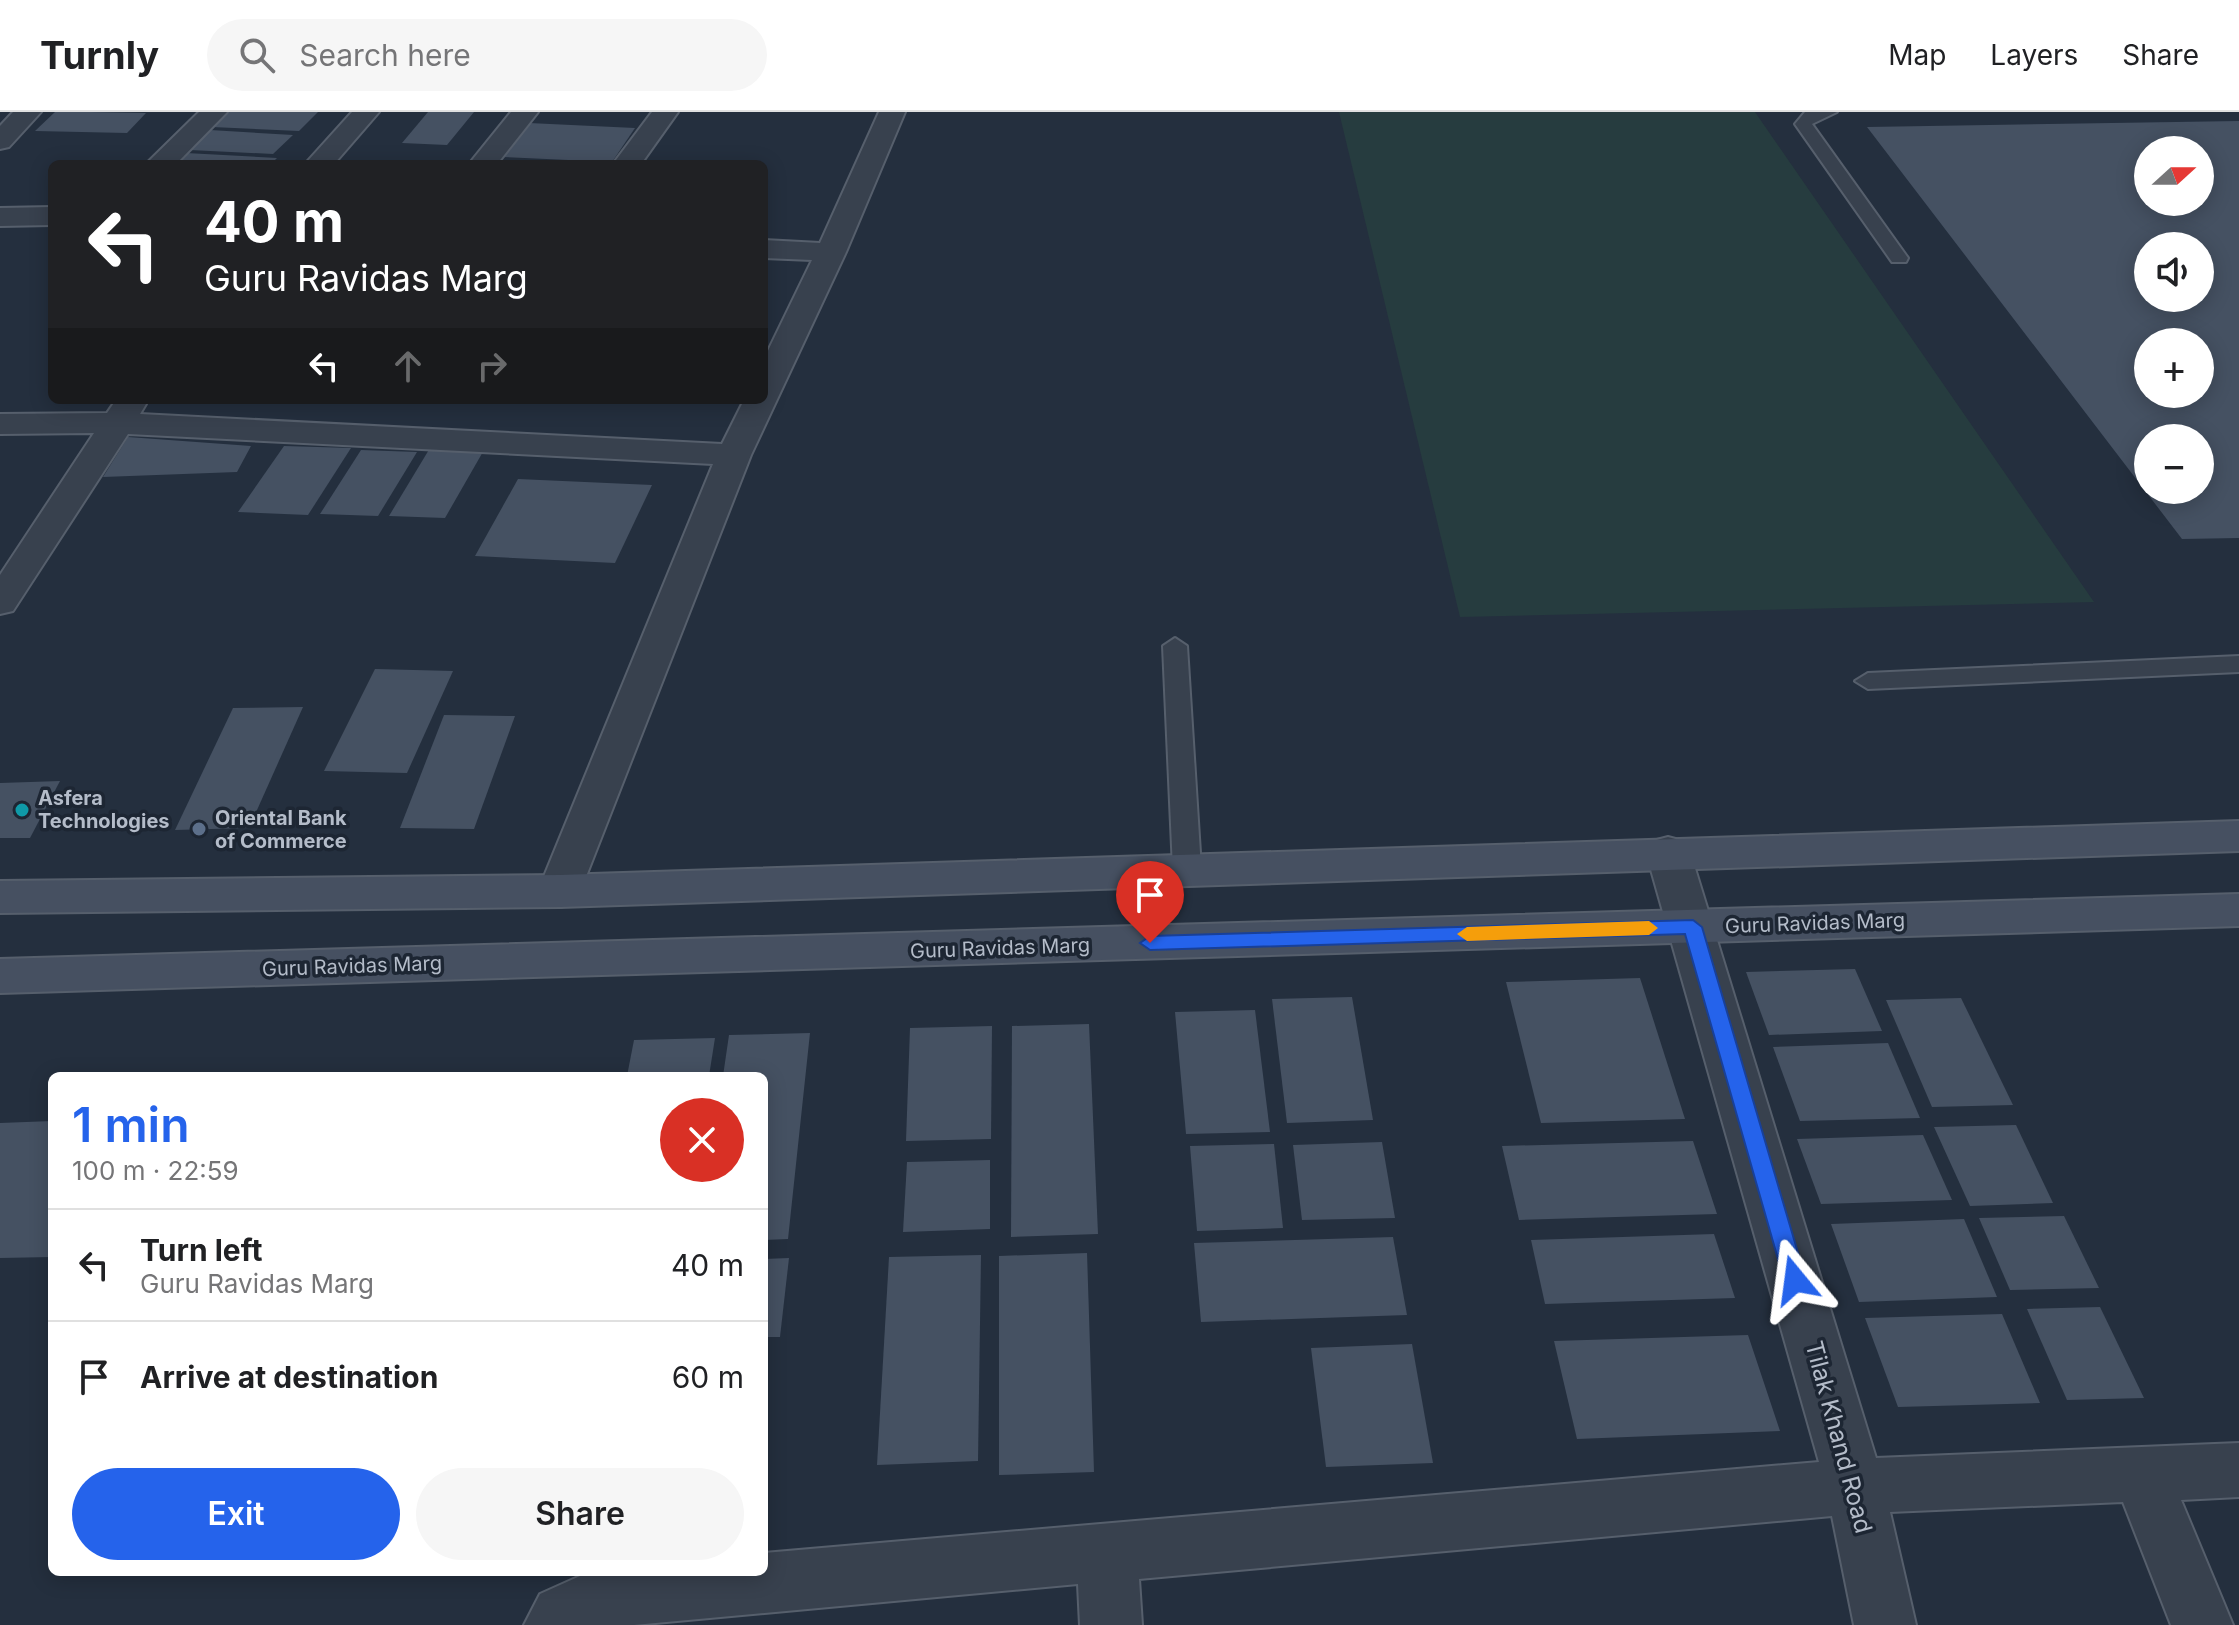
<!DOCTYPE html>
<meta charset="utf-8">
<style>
:root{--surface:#fff;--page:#f6f6f6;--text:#202124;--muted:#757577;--line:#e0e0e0;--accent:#2563eb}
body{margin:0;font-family:Inter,sans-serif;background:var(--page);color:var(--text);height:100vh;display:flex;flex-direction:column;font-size:30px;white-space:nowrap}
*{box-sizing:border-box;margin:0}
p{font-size:26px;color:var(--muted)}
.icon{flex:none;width:44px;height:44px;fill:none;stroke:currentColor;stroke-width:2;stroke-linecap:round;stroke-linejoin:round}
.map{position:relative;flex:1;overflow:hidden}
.panel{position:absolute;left:48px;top:960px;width:720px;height:504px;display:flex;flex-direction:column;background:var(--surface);border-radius:12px;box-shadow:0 4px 20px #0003}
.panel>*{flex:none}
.top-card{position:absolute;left:48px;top:48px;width:720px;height:244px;border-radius:12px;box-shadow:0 4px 20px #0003;background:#202124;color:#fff;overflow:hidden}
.needle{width:52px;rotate:69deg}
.buttons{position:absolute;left:2134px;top:24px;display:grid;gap:16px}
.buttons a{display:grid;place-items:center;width:80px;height:80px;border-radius:50%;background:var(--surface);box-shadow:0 4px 20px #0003;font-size:40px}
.pin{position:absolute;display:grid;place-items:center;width:68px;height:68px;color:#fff;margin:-82px -34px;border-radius:50% 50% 50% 0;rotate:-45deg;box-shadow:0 0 8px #0007}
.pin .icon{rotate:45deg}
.me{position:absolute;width:88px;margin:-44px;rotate:344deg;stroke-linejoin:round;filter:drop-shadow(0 0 6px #0008)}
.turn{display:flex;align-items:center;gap:28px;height:168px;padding:0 24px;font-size:36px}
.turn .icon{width:104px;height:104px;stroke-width:2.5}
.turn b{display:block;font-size:56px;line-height:68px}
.lanes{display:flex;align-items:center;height:76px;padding:0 24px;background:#0003;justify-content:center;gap:40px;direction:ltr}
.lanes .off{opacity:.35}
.round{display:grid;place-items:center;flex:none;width:84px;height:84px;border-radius:42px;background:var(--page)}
.overview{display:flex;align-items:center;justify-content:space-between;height:136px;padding:0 24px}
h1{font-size:48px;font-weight:600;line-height:60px;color:var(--accent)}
.cta{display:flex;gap:16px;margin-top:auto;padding:16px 24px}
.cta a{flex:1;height:92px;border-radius:48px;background:var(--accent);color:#fff;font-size:32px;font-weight:600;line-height:92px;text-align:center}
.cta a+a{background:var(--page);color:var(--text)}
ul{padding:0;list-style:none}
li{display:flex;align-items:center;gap:24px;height:112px;padding:0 24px;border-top:2px solid var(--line)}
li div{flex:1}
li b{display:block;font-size:30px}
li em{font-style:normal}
header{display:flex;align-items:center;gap:48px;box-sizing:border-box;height:112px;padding:0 40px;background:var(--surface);border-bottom:2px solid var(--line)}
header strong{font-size:38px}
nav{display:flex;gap:44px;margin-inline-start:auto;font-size:28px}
.search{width:560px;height:72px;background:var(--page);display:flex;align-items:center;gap:20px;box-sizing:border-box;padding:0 28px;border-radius:44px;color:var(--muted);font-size:30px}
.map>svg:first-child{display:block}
.green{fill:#263c3f}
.building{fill:#455162;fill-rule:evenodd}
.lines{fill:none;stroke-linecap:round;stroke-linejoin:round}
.service-casing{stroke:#565f6c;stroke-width:4}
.minor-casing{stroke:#565f6c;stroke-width:4}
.secondary-casing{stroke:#565f6c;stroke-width:4}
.service{fill:#38414e;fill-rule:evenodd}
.minor{fill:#38414e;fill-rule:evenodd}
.secondary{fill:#465061;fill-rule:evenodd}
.route{fill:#2563eb;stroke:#184099;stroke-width:2}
.slow{fill:#f59e0b}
.culture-dot{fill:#0f9aa8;stroke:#1d2633;stroke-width:3}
.service-dot{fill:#5c6f8a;stroke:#1d2633;stroke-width:3}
.labels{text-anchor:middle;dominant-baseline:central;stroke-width:7;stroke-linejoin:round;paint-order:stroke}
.poi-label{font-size:20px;font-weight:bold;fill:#b4bcc9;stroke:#1d2633;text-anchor:start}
.street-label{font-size:20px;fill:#b4bcc9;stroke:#1d2633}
.near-street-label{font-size:24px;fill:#b4bcc9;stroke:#1d2633}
</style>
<header>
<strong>Turnly</strong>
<div class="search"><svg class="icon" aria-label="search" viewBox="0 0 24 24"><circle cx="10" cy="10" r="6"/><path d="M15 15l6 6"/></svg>Search here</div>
<nav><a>Map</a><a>Layers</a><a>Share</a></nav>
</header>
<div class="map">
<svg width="2239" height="1513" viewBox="0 0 2239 1513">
<rect width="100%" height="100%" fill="#242f3e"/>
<!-- green -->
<polygon class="green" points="1339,0 1755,0 2094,490 1460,505"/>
<!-- building -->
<g class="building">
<polygon points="55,0 90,0 146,1 127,21 35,19"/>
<polygon points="228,0 318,0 299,19 212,15"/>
<polygon points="428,0 474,0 447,33 402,31"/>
<path d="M2239,9v417l-57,1 -315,-412zM2148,38h52v52h-52zM2148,134h52v52h-52zM2148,230h52v52h-52zM2148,326h52v52h-52z"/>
<polygon points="529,11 635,16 612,50 502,45"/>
<polygon points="210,18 293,23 273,42 190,38"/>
<polygon points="186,41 277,46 271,52 175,52"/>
<polygon points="128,325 251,334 237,360 103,365"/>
<polygon points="284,334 351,336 308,403 238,400"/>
<polygon points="430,336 484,338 445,406 389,404"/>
<polygon points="361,338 417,340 378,404 320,402"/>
<polygon points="518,367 652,373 615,451 475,444"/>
<polygon points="375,557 453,559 407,661 324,659"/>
<polygon points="303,595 249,716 175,718 233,596"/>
<polygon points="444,603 515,604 474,717 400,716"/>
<polygon points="60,669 30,726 0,726 0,671"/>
<polygon points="1855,857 1882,919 1769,923 1746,860"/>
<polygon points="1640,866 1685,1007 1541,1011 1506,870"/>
<polygon points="1352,885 1373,1008 1287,1011 1272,887"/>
<polygon points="1961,886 2013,993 1932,995 1886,888"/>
<polygon points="1255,898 1270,1020 1186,1022 1175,900"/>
<polygon points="1089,912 1098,1122 1011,1125 1012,914"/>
<polygon points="992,914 991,1027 906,1029 910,916"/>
<polygon points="810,921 788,1127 764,1128 764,964 723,964 729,923"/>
<polygon points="715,926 709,964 627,964 634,928"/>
<polygon points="1888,931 1920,1006 1800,1009 1773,935"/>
<polygon points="52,1009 52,1145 0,1146 0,1011"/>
<polygon points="2016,1013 2053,1091 1970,1094 1934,1015"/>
<polygon points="1923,1023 1952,1088 1821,1092 1797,1027"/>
<polygon points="1693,1029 1717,1102 1519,1108 1502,1034"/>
<polygon points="1382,1030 1395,1106 1302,1108 1293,1033"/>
<polygon points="1274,1032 1283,1116 1197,1119 1190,1034"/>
<polygon points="990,1048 990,1117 903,1120 907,1050"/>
<polygon points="2064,1104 2099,1176 2010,1178 1979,1106"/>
<polygon points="1964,1107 1997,1185 1859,1190 1831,1112"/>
<polygon points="1714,1122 1735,1186 1545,1192 1531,1128"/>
<polygon points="1393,1125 1407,1203 1201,1210 1194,1131"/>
<polygon points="1087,1141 1094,1360 999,1363 999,1144"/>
<polygon points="981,1143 978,1349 877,1353 889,1145"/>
<polygon points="789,1146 780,1225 764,1225 764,1147"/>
<polygon points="2100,1195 2144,1286 2067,1288 2027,1197"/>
<polygon points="2002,1202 2040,1291 1898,1295 1865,1206"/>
<polygon points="1748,1223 1780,1319 1577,1327 1554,1229"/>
<polygon points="1412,1232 1433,1351 1326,1355 1311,1236"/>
</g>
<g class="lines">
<defs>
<g id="service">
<polygon points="1805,0 1837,0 1812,12 1908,146 1906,150 1892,150 1795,12"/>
<polygon points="1175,526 1187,534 1201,757 1197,764 1187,767 1177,764 1173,757 1163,534"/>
<polygon points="2239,544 2239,560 1868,577 1855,569 1868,561"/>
</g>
<g id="minor">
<polygon points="13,0 41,0 9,35 0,37 0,14"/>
<polygon points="199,0 227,0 176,52 146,52"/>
<polygon points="352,0 379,0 334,52 305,52"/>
<polygon points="511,0 538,0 497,52 469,52"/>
<polygon points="652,0 678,0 641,52 613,52"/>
<polygon points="879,0 905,0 846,140 751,343 576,790 560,795 544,790 538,779 713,352 128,322 13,499 0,502 0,463 94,321 0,322 0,302 107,301 116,288 144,288 146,292 140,302 722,332 744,288 764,288 764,247 812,148 764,146 764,128 820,131"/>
<polygon points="52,95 52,113 0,114 0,96"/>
<polygon points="1668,725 1683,729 1690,740 1876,1346 2239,1331 2239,1385 2181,1388 2233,1513 2171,1513 2123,1390 1890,1400 1916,1513 1854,1513 1832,1404 1139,1467 1142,1513 1080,1513 1078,1472 634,1513 524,1513 540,1482 589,1460 764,1460 764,1441 1819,1350 1646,740 1653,729"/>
</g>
<g id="secondary">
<polygon points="2239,709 2239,739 560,795 0,801 0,769 560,763"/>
<polygon points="2239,782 2239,814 0,881 0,847"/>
</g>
</defs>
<!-- service casing -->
<use href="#service" class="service-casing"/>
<!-- minor casing -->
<use href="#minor" class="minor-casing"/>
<!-- secondary casing -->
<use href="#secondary" class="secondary-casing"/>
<!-- service -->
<use href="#service" class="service"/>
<!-- minor -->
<use href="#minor" class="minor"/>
<!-- secondary -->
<use href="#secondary" class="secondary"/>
</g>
<!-- route -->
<polygon class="route" points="1693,808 1702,815 1806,1168 1803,1175 1795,1178 1787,1175 1784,1168 1685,822 1150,838 1140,831 1150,824"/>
<!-- slow -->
<polygon class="slow" points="1649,809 1658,816 1649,823 1467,829 1457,822 1467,815"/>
<!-- markers -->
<circle class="culture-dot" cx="22" cy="698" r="8"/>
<circle class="service-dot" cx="199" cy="717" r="8"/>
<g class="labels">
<!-- poi labels -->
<g class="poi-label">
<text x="38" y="686">Asfera<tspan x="38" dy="23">Technologies</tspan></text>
<text x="215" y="706">Oriental Bank<tspan x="215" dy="23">of Commerce</tspan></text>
</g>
<!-- street labels -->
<g class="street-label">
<text transform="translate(1815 811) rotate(-2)">Guru Ravidas Marg</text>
<text transform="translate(1000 836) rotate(-2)">Guru Ravidas Marg</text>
<text transform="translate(352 854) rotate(-2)">Guru Ravidas Marg</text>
</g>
<!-- near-street labels -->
<g class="near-street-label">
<text transform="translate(1839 1325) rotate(75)">Tilak Khand Road</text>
</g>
</g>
</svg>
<div class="buttons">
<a><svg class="needle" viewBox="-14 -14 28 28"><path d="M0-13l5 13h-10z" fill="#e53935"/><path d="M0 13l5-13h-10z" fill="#757577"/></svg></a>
<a><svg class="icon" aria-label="sound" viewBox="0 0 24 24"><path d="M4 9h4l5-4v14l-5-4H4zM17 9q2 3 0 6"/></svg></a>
<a>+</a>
<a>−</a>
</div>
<div class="pin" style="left:1150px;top:831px;background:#d93025"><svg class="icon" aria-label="arrive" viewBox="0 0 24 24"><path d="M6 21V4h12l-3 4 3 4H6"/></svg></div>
<svg class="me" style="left:1795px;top:1168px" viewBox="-20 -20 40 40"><path d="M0-17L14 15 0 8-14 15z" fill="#2563eb" stroke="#fff" stroke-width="4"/></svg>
<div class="top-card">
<div class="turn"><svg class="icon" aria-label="left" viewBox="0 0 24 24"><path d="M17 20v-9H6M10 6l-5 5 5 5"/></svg><div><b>40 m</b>Guru Ravidas Marg</div></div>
<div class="lanes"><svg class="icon" aria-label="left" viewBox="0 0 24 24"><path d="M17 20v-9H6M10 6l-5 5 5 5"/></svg><svg class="icon off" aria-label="ahead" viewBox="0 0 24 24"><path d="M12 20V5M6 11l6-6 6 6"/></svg><svg class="icon off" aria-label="right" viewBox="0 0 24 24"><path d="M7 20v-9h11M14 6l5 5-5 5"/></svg></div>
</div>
<section class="panel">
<div class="overview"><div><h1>1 min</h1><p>100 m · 22:59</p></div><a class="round" style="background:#d93025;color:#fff"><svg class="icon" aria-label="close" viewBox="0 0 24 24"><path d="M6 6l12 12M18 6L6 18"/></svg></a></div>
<ul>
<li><svg class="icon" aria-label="left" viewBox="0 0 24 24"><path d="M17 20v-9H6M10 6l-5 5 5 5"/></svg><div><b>Turn left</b><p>Guru Ravidas Marg</p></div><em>40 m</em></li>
<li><svg class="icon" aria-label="arrive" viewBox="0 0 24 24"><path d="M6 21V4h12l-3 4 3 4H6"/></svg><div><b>Arrive at destination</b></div><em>60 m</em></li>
</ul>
<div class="cta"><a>Exit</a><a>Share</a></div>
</section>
</div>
